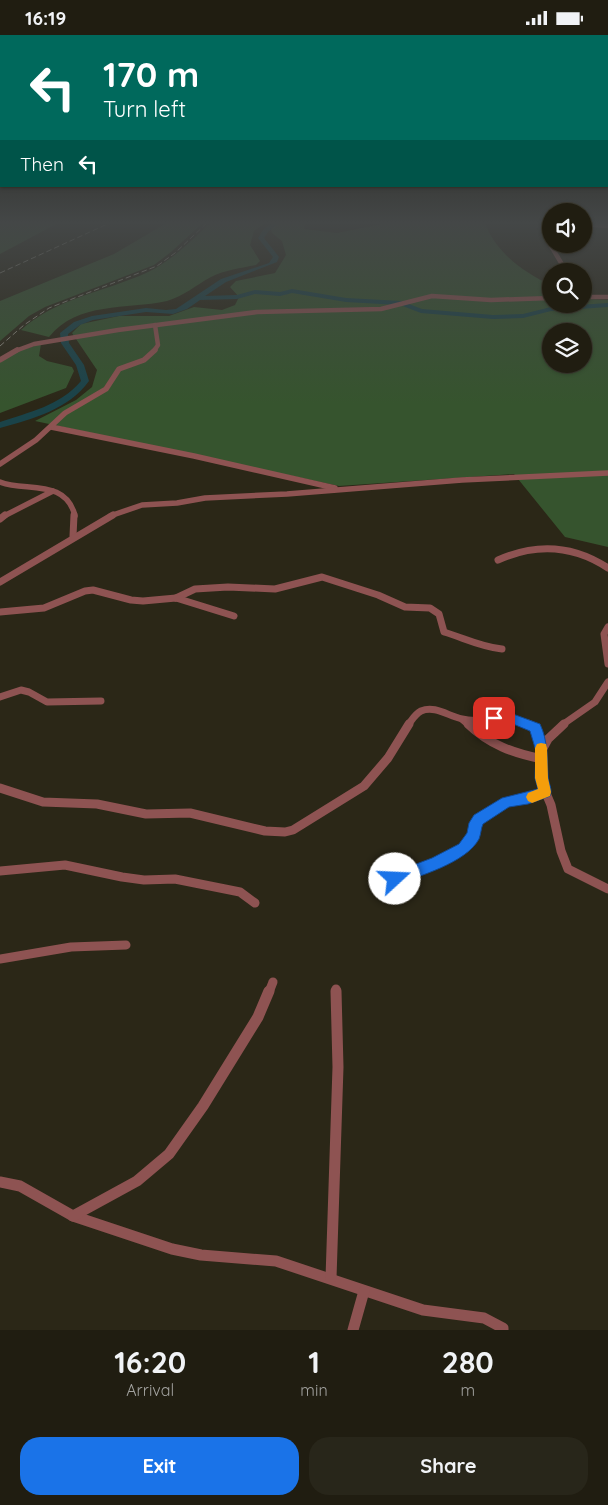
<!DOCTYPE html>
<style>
:root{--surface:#201d11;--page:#28261a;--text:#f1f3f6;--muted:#a2a29f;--line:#3d3b31;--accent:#1a73e8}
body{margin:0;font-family:Quicksand,sans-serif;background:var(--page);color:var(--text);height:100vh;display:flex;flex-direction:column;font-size:19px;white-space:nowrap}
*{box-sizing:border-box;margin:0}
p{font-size:16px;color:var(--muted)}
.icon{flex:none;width:28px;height:28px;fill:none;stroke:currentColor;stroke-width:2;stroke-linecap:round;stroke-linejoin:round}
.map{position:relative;height:1295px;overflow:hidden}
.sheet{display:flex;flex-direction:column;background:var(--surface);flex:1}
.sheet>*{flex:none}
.top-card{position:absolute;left:0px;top:0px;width:609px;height:152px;box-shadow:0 1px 4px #0004,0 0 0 1px var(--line);background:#00695c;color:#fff;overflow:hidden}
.tools{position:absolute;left:542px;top:168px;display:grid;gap:10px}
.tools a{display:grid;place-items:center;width:50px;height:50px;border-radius:50%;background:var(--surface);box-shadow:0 1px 4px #0004,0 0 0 1px var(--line);font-size:25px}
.pin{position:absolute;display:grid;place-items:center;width:42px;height:42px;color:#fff;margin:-21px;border-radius:10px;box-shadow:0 2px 8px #0006}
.me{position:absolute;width:55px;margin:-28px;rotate:70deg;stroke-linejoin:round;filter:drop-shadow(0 0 4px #0008)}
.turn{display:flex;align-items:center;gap:18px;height:105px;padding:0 20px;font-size:22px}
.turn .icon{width:65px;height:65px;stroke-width:2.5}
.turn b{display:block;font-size:35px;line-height:42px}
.then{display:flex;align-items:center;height:48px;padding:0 20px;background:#0003;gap:10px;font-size:19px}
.eta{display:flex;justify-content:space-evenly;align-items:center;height:85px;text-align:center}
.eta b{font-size:30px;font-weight:800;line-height:35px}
.action{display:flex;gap:10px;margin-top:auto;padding:10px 20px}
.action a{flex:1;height:58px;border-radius:20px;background:var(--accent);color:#fff;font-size:20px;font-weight:800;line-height:58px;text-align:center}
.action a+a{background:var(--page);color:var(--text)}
.status{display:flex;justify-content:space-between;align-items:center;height:35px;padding:0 25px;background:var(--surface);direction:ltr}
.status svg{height:14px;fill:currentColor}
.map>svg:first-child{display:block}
.green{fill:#36542e;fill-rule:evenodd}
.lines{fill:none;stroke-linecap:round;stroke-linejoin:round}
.river{fill:#1a4349;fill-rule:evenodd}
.minor-far4{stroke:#8e5352;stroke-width:4.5}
.minor-far3{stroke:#8e5352;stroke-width:5.5}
.minor-far2{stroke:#8e5352;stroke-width:7}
.minor-far1{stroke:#8e5352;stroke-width:9}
.minor{stroke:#8e5352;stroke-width:11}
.rail{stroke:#8d8a7e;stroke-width:1;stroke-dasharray:5.5 3;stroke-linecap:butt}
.route{fill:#1a73e8;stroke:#114b97}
.slow{fill:#f59e0b}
</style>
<div class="status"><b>16:19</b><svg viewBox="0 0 49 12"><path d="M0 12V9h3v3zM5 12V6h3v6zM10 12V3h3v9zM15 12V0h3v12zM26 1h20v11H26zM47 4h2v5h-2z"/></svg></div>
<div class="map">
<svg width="608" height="1295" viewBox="0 0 608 1295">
<rect width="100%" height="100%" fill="#2b2717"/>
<!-- green -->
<g class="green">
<polygon points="0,186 62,186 0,219"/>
<polygon points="170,186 205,186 171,217 154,230 45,272 29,281 0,306 0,266 114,219"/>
<path d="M212,186h56l-14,10 -4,14 10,16 -4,4c-15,3 -31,5 -45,12 -15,8 -27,19 -44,24 -41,9 -89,0 -118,36l-28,-7c35,-32 83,-38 125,-57 26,-12 45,-32 66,-52z"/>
<path d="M282,186h24l-2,8 33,4 61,-12h86c12,32 38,50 67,64v19h33v-5l24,1v247l-43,-10 -51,-63 -175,12 -304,-65 41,-21 16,-13 5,-17 -25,-37 9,-9 38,-8h50l25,-9 28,3 13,-5 4,-8 -9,-10 6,-6 39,-8 11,-18 -4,-14 -10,-8 -1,-4zM551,296h33v33h-33z"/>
<polygon points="41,309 39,321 47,326 72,332 74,336 66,353 0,378 0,327 18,316"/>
</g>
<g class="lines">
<!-- river -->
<path class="river" d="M274,186h8l-14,11 -4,6 15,19 -2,5 -51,20 -21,14 32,-1 18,-5 25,2 12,-3 54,9 55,3 21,8 71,6 30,-1 28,-7 57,-4v4l-57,4 -28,7 -30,1 -72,-6 -21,-8 -54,-3 -54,-9 -12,3 -25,-2 -18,5 -37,1 -13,9 -14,5 -27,-2 -53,8 -13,5 -12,9 1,9 15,22 5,16c-20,28 -56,38 -89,47v-6c29,-10 60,-16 81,-41l-5,-16 -15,-22 -1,-10 14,-11 18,-6 54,-8 20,2 10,-1 45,-30 48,-16 4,-6 -15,-19 5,-8z"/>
<!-- minor-far4 -->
<g class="minor-far4">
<polyline points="584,189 608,191"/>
<polyline points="551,198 548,201 548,206 563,231 561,236"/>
<polyline points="551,246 546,253 551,261"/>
<polyline points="584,262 608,262"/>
<polyline points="15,316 34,309 118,295 257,277 381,274 432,261 491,265 551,263"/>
<polyline points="154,316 158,310 155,290"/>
</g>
<!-- minor-far3 -->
<g class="minor-far3">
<polyline points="0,325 17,315"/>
<polyline points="51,392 194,421 335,453"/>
<polyline points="0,429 36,405 65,378 106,354 119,334 144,325 155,315"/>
<path d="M0,447c25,10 66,-4 75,34"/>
<polyline points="4,481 53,456"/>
<polyline points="110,481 142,470 177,468 205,463 287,459 462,445 608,438"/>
</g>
<!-- minor-far2 -->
<g class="minor-far2">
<polyline points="0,484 5,480"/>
<polyline points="73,501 74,480"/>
<path d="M498,525c38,-17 75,-15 110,8"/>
<polyline points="0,547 113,480"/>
<path d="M176,563l19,-9 33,-2 47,2 47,-12 56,18 27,12 25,1 9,6 5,18c20,6 37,15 58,17"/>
<polyline points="0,577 44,573 85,556 93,555 131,565 143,566 176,563 234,581"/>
<polyline points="608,592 604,599 608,629"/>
<polyline points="0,662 21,655 29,657 47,667 101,666"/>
<polyline points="463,685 469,690"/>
<path d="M408,690c4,-5 7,-11 13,-14 14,-6 27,5 41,8 23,6 42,-8 68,6"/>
<polyline points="562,690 595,667 608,647"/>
</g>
<!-- minor-far1 -->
<g class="minor-far1">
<path d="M468,689c22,21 45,29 74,35"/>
<polyline points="528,689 535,693 542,715 543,751 551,770 561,816 568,834 608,854"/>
<polyline points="542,715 548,704 564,689"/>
<polyline points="0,753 43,767 97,769 146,779 190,778 265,796 285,797 293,795 364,751 388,723 409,689"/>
<polyline points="0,836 65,830 122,842 144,845 175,844 240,857 255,868"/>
<path d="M395,844c21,-8 70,-20 79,-44 1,-4 1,-8 1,-12l31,-21 22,-4 17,-6"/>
<polyline points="0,924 71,912 126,910"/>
<polyline points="336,954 336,957"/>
<polyline points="269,957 273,947"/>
</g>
<!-- minor -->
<g class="minor">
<polyline points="0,1147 20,1151 73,1181 172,1214 201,1220 276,1226 423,1275 484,1283 503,1293 503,1295"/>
<polyline points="73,1181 137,1146 169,1119 203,1071 258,982 269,956"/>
<polyline points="331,1243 338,1032 336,956"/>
<polyline points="353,1295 364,1256"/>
</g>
<!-- rail -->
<g class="rail">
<polyline points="0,238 114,186"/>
<polyline points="0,311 24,290 49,273 157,231 175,218 209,186"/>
</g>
</g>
<!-- sky -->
<linearGradient id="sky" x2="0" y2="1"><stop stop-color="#18150d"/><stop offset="0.51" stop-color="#444747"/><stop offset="1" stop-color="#444747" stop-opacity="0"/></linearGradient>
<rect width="608" height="368" fill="url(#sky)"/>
<!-- route -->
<path class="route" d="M494,678l19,1 27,10c8,17 7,34 8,52 0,7 5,13 2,20l-22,8 -19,3 -26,17c-2,4 -2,10 -4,15 -13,24 -60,37 -84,46l-5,-2 -2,-4 2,-5 42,-16 27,-14 8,-11 2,-10 5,-8 28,-17 36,-9 -3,-11 1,-27 -6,-20 -17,-7 -23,-3 -1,-3 1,-4z"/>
<!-- slow -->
<polygon class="slow" points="541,708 546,709 547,713 548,743 551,757 550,761 532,768 528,766 526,762 528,758 538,754 535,743 535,713 537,709"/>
</svg>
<div class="tools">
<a><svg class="icon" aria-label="sound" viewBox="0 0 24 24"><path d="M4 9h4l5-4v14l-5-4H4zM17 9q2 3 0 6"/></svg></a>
<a><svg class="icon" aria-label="search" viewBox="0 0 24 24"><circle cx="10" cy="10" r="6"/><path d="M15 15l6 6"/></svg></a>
<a><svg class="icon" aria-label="layers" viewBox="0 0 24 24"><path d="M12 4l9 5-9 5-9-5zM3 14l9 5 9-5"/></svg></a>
</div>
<div class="pin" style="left:494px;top:683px;background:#d93025"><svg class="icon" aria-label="arrive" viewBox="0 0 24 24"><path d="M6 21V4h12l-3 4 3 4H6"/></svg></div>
<svg class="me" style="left:395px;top:844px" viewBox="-20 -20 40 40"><circle r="19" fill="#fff"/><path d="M0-13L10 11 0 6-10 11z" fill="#1a73e8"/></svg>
<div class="top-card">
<div class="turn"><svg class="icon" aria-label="left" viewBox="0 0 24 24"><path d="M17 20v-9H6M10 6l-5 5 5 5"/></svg><div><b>170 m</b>Turn left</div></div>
<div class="then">Then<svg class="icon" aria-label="left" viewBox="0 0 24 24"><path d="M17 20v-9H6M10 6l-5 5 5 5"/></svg></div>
</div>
</div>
<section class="sheet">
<div class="eta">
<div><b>16:20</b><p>Arrival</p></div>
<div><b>1</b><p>min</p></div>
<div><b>280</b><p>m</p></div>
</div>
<div class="action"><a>Exit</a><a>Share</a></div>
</section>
